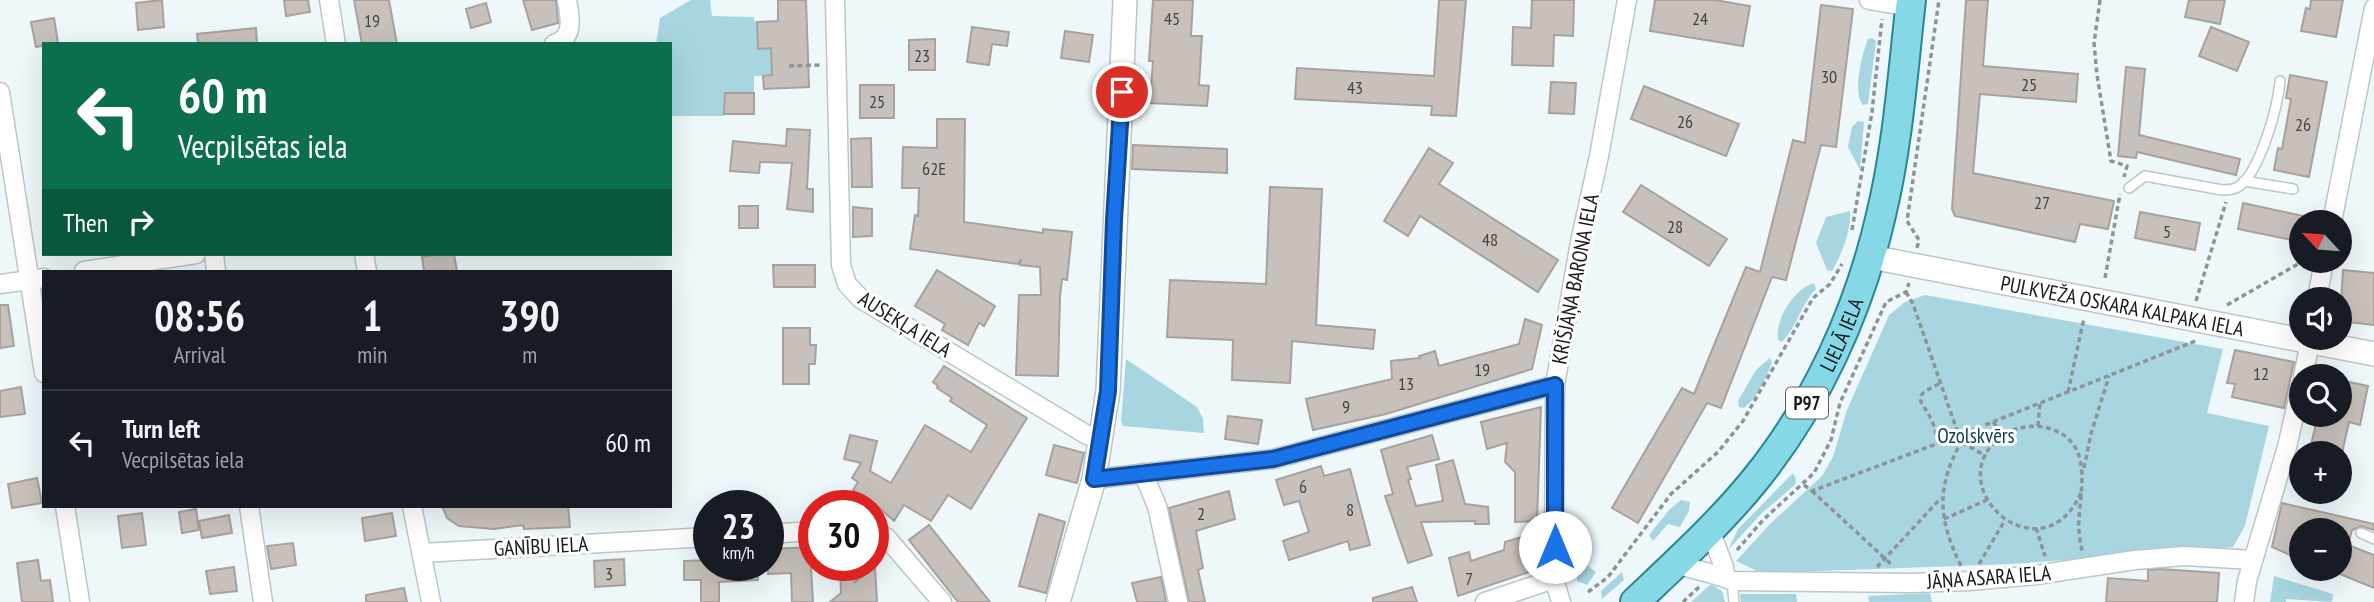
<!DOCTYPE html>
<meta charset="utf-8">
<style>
:root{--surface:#171b24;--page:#242831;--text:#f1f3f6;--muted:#9ea1a6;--line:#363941}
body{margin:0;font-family:"PT Sans Narrow",sans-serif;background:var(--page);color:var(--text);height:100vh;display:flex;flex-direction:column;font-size:26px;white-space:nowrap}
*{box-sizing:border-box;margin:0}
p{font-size:23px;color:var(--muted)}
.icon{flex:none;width:38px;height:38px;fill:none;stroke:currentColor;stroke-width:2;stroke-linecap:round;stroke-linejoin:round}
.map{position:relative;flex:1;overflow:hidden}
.sheet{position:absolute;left:42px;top:270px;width:630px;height:238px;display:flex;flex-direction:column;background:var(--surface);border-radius:0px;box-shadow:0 7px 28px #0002}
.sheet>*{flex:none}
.guide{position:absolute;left:42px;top:42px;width:630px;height:214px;border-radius:0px;box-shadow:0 7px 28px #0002;background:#0b6e4f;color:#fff;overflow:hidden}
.needle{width:46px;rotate:296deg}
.tools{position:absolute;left:2289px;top:210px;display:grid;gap:14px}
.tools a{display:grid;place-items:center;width:63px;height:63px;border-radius:50%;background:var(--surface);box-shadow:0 7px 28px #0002;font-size:35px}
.speed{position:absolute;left:693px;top:490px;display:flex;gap:14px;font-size:35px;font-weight:700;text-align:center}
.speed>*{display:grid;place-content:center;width:91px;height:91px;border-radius:50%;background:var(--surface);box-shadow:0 7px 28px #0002;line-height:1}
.speed small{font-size:18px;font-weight:400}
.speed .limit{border:10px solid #d22;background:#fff;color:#111}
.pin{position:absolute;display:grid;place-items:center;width:60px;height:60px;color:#fff;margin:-30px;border:4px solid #fff;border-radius:50%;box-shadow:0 2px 7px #0007}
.me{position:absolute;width:77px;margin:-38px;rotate:0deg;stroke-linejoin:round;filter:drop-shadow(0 0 5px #0008)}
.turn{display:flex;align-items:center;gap:24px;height:147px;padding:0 21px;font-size:32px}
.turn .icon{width:91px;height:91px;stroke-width:2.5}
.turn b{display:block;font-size:49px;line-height:60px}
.then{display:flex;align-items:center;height:66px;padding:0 21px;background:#0003;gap:14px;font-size:26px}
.eta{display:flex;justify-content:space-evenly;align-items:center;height:119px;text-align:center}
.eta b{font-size:42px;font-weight:700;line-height:49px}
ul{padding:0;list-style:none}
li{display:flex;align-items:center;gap:21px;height:105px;padding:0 21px;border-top:2px solid var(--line)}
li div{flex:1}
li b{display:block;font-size:26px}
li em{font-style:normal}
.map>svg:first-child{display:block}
.green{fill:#a7d6e0}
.building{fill:#c8c1bb;stroke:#a8a19c;stroke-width:2}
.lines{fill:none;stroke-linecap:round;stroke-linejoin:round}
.service-casing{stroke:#bcc6c8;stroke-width:12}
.minor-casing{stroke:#bcc6c8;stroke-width:21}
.tertiary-casing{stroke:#bcc6c8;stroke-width:26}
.primary-casing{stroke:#2a8595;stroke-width:32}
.path{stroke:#8d9495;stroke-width:3.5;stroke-dasharray:5 3.5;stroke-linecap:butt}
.service{stroke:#fff;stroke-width:9}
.minor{stroke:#fff;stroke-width:18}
.tertiary{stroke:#fff;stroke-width:23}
.primary{stroke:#86d8e6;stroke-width:28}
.route-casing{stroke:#114b97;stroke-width:18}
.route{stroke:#1a73e8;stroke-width:12}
.labels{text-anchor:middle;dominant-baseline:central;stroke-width:6;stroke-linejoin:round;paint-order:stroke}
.number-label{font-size:18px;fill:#434443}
.shield{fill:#fff;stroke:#5d5f5f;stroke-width:2}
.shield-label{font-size:19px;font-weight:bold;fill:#171b1b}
.street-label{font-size:21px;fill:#171b1b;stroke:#fff}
.park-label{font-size:21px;fill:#12444d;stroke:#fff}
</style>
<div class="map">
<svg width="2374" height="602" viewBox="0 0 2374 602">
<rect width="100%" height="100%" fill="#eef8fa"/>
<!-- green -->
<g class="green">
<polygon points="691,0 710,0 712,16 754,17 754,21 757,22 758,49 771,48 772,75 754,76 754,93 725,93 724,116 670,116 670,44 656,44 660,18"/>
<path d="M1872,38l4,3 -8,63 -5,1c-11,-12 -1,-51 5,-66z"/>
<polygon points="1858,121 1864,122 1860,170 1848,147 1852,127"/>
<path d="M1850,211c1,20 -8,43 -18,60l-5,-1 -11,-27 10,-26z"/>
<path d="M1814,283l2,6c-15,15 -19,38 -34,53l-4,-2c-3,-21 16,-51 36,-57z"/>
<polygon points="1925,295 2223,349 2207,413 2269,426 2245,526 2233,547 2012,564 1761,573 1736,561 1770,524 1822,476 1833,457 1847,410 1889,315 1905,302"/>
<path d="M1770,358l2,4c-5,15 -15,36 -28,46l-5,-1 -1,-6 18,-31z"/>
<polygon points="1126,359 1197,407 1203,419 1204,433 1123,426 1121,421"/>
<polygon points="1549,406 1544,569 1542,570 1547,407"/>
<polygon points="1793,473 1796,479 1795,485 1762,513 1728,550 1738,529"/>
<polygon points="1681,500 1690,502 1689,511 1680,527 1668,524 1653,541 1649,535 1670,509"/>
<polygon points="1585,564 1596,572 1587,585 1577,581 1577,565"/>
<polygon points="1622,572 1624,580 1602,599 1601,591"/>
<polygon points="2274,576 2333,594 2332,602 2286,599 2286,602 2270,602"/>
<polygon points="1711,584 1722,591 1725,602 1691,602"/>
<polygon points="1930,593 1932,602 1869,602 1868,596"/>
<polygon points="1740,594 1796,594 1797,602 1741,602"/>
</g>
<!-- building -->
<g class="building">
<polygon points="162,0 164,27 138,30 136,3"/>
<polygon points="284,0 308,0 310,12 286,16"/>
<polygon points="354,0 389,0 397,44 362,44"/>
<polygon points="523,0 556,0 558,23 532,30"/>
<polygon points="778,0 806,0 809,87 764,89 763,76 772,75 771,48 758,49 757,22 778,21"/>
<polygon points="1153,0 1193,0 1191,36 1202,36 1199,85 1209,86 1207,106 1150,103 1153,61 1149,61"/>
<polygon points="1439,0 1466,0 1456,116 1431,115 1432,106 1295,99 1297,68 1434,76"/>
<polygon points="1532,0 1574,0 1573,36 1554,35 1553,66 1512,65 1513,27 1531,28"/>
<polygon points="1655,0 1715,0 1750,6 1743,46 1650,31"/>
<polygon points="1966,0 1988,0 1983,66 2078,74 2076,102 1980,94 1973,173 2114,201 2108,229 2080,224 2075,242 1955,216 1952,209"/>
<polygon points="2189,0 2225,0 2220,24 2185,17"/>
<polygon points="2311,0 2343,0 2336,37 2301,31 2306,8 2310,9"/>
<polygon points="486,3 491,22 471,28 466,9"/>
<polygon points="1821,5 1853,9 1836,147 1821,145 1786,280 1772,277 1721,408 1707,403 1638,523 1612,508 1682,388 1694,394 1746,267 1760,272 1793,140 1805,143"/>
<polygon points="54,18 58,43 36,47 31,22"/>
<polygon points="972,27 1009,32 1007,46 992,44 989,65 967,62"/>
<polygon points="2211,27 2249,42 2237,71 2199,56"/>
<polygon points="256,28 257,44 198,44 197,34"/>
<polygon points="1065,31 1093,35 1089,62 1061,58"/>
<polygon points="935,39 935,70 909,70 909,40"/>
<polygon points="2126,67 2145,69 2139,135 2240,159 2236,175 2137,152 2136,158 2118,156"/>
<polygon points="2290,75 2327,82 2309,177 2274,170 2278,148 2282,149 2291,99 2286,98"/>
<polygon points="1551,82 1576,83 1574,114 1549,113"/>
<rect x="860" y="85" width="34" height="33"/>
<polygon points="1644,86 1739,124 1726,156 1631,119"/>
<polygon points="725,93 754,93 754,114 724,114"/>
<polygon points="937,119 965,119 964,222 1043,233 1043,229 1072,232 1067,280 1062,279 1060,296 1058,376 1016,375 1019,295 1041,295 1040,267 1020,265 1021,259 1018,264 910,249 915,215 918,216 919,188 902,188 903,147 937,148"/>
<polygon points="787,129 810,130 807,189 813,189 813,212 787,209 792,163 760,162 759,173 730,171 733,141 786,146"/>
<polygon points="871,138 872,187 852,187 851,139"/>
<polygon points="1133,145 1227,149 1227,173 1132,169"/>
<polygon points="1429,148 1453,163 1439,184 1558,260 1538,292 1420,216 1408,236 1384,221"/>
<polygon points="1641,185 1727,239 1709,266 1623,212"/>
<polygon points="1270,187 1322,189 1316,325 1375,330 1373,349 1292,341 1290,383 1232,380 1233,340 1167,337 1170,280 1266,284"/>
<polygon points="2243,203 2303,216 2297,241 2238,229"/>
<rect x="739" y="206" width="19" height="22"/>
<polygon points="853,207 872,209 872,236 853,237"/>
<polygon points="2140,212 2200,223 2195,250 2135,238"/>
<polygon points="438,254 454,254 457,271 424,271 422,257"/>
<polygon points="773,265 815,265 815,287 774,287"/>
<polygon points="937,270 995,306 984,326 979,323 968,345 942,330 945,324 915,306"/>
<polygon points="2343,270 2374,273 2374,325 2340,321"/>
<polygon points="0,305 8,305 14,346 0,348"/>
<polygon points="1525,319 1542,325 1532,369 1386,414 1313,430 1306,399 1392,379 1391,361 1420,358 1419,356 1435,351 1439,366 1519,344"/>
<polygon points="783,328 810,328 810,345 816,345 815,364 809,364 809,384 783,384"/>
<polygon points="2235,350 2294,362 2284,408 2232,397 2235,384 2227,383"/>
<polygon points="944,366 1027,418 971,509 948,495 931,521 904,505 894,521 876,505 853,490 858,482 852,478 861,463 844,459 850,435 877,441 870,471 891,483 925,425 971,452 987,425 950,401 952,398 937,388 938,386 933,382"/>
<polygon points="2340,380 2368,386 2360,425 2349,422 2342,453 2309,453 2318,415 2340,415"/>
<polygon points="21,387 25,414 0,417 0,391"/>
<polygon points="1541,407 1537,521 1515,522 1515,472 1505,462 1507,443 1487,449 1481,422"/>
<polygon points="1228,416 1262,420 1258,444 1225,439"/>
<polygon points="1432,435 1439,459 1407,467 1411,479 1408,480 1416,506 1443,501 1436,465 1453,460 1465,504 1488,507 1489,524 1475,524 1475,521 1421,522 1432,555 1408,563 1385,496 1393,494 1381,450"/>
<polygon points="1054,445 1084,453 1077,483 1046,475"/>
<polygon points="1321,466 1324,476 1350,469 1370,545 1350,550 1348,541 1289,560 1283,541 1309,532 1299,501 1284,505 1276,480"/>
<polygon points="37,478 42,503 12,508 8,484"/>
<polygon points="1229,491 1235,519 1196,531 1203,568 1198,570 1205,602 1189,602 1169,508"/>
<polygon points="2282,503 2374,524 2374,530 2361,526 2352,530 2348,545 2374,555 2374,588 2340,574 2340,530 2301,530 2301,560 2272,547"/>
<polygon points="442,506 568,506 570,527 524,529 523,525 494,529 459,526 447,518"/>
<polygon points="196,509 199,530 182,533 179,512"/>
<polygon points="142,513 146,545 122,548 118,516"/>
<polygon points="392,513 396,536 365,541 362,518"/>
<polygon points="1039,514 1065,522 1046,593 1019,586"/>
<polygon points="229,515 232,533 202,538 199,521"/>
<polygon points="929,525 990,602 958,602 909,540"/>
<polygon points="1536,533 1535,570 1458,596 1449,558 1469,552 1471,561 1504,550 1505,542"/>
<polygon points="293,543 296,565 271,569 267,546"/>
<polygon points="814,547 814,565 811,566 813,602 792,602 791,573 768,574 768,549"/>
<polygon points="624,559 625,585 595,587 594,561"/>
<polygon points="38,560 41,581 50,580 53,602 22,602 17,563"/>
<polygon points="709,560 709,565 757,565 758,580 719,582 719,602 701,602 701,580 684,580 684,561"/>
<polygon points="840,565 866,565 854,583 875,567 877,602 830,602 841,593"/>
<polygon points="234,567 237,591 210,594 206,571"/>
<polygon points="2160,569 2219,573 2217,602 2106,602 2108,578 2148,581 2148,570"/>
<polygon points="1161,577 1166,602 1137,602 1132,583"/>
<polygon points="1412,587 1417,602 1373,602 1373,598"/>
<polygon points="404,588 407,602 366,602 366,595"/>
</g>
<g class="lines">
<defs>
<g id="service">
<polyline points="2244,181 2293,189"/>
<path d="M2129,188l16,-12 77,14c5,0 11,0 16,-3 22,-14 40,-81 42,-106"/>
<polyline points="2361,533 2374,539"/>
<polyline points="1732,581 1734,602"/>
</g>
<g id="minor">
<polyline points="329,0 336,44"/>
<polyline points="835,0 841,265 847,284 861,299 1087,435 1102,440"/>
<polyline points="1869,0 1910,7"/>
<path d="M554,44c21,-6 16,-27 13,-44"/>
<polyline points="0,92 44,373"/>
<polyline points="2332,222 2374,8"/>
<polyline points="214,254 216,271"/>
<polyline points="364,254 367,271"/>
<polyline points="84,271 196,254"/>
<polyline points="0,284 44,278"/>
<polyline points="2317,299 2324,261"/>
<polyline points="2303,376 2311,338"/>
<polyline points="1143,473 1157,506 1178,602"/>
<polyline points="1094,479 1273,459 1555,385"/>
<polyline points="65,506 80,602"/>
<polyline points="249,506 263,602"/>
<polyline points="412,506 431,602"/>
<polyline points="1710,530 1724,567 1725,577"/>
<polyline points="873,533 886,537 942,602"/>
<polyline points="768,534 814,531"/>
<polyline points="422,553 709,537"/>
<path d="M1675,564c13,4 47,11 57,17l179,2 58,-2 67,-6 99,-15 49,-4 69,4"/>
<polyline points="1485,602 1554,579"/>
<polyline points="1561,602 1554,579 1555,385 1580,242 1599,156 1627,0"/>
<polyline points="2244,602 2247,581 2287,447 2301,386"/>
</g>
<g id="tertiary">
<path id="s1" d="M1871,257l503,97"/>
<polyline points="1058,602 1094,479 1108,391 1125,0"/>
</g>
<g id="primary">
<path id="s2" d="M1635,602c41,-39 83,-77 119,-121 62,-76 105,-170 127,-266 17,-70 22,-144 30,-215"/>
</g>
</defs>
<!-- service casing -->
<use href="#service" class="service-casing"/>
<!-- minor casing -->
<use href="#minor" class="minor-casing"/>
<!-- tertiary casing -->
<use href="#tertiary" class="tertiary-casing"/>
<!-- primary casing -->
<use href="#primary" class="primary-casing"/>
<!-- path -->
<g class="path">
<polyline points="2100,0 2094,43 2097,75 2111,161 2127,166 2124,177"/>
<polyline points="789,66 822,65"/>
<polyline points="1852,230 1872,112 1882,19"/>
<polyline points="1917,248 1919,240 1907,221 1939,0"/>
<polyline points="2105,278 2120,194"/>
<polyline points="1906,292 1913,304 1961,442 1986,456"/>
<polyline points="2196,301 2226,202"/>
<polyline points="2227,305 2303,261"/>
<polyline points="2068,392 2084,318"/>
<polyline points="1993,422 2004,435"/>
<polyline points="2038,426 2040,402"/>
<path d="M1938,443c-2,-7 -3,-15 -6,-22 -11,-23 -23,-23 9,-38"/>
<polyline points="2084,468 2091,434 2109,376"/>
<polyline points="1804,485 1812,491 1960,435 2198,340"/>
<polyline points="1812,491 1892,565"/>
<path d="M2081,493c-40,88 -146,-8 -79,-57 13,-9 31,-12 46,-8 45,13 33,57 31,91 -1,10 1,22 3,32"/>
<polyline points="1944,519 1987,500"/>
<polyline points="2036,528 2045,556"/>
<polyline points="1737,550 1763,520 1814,473 1831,440 1840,403 1886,302 1906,292 1909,283"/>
<polyline points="1979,564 2005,520"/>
<path d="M1961,566c-23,-47 -25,-78 0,-124"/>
<polyline points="1877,567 1941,498"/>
<polyline points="1588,592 1608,577 1671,494 1718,452 1743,421 1813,298 1830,284 1842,264"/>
<polyline points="1683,602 1699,587"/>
</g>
<!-- service -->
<use href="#service" class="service"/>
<!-- minor -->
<use href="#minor" class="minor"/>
<!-- tertiary -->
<use href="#tertiary" class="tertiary"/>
<!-- primary -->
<use href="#primary" class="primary"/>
</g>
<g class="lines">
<defs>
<polyline id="route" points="1122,92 1114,220 1108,391 1094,479 1273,459 1555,385 1555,547"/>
</defs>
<!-- route casing -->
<use href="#route" class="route-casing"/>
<!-- route -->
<use href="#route" class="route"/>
</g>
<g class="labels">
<!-- number labels -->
<g class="number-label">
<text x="1172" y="18">45</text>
<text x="1700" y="18">24</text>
<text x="372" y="20">19</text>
<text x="922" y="55">23</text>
<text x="1829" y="76">30</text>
<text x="2029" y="84">25</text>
<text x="1355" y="87">43</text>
<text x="877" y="101">25</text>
<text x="1685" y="121">26</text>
<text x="2303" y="124">26</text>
<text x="934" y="168">62E</text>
<text x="2042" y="202">27</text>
<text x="1675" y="226">28</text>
<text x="2167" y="231">5</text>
<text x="1490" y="239">48</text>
<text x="1482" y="369">19</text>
<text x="2261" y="373">12</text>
<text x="1406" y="383">13</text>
<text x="1346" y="406">9</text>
<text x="1303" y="486">6</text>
<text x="1350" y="509">8</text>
<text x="1201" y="513">2</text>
<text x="609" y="573">3</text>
<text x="1469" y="578">7</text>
</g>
<!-- shield labels -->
<rect class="shield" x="1786" y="387.5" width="42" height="31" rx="5"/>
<g class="shield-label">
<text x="1807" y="403">P97</text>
</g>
<!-- street labels -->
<g class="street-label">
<text transform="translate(1575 279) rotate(-79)">KRIŠJĀŅA BARONA IELA</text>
<text stroke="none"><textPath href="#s1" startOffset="256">PULKVEŽA OSKARA KALPAKA IELA</textPath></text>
<text transform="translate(905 324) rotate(32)">AUSEKĻA IELA</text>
<text stroke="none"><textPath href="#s2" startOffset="341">LIELĀ IELA</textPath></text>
<text transform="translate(541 546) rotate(-3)">GANĪBU IELA</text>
<text transform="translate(1989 577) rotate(-4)">JĀŅA ASARA IELA</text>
</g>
<!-- park labels -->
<g class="park-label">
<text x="1976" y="435">Ozolskvērs</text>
</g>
</g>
</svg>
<div class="tools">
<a><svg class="needle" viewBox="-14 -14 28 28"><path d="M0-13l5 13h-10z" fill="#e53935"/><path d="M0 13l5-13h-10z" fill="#9ea1a6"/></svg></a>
<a><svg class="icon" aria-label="sound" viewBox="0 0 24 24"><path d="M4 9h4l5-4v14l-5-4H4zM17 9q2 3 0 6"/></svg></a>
<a><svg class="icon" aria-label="search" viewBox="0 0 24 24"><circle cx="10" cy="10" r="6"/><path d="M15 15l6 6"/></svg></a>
<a>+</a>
<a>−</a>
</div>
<div class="speed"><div>23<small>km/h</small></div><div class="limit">30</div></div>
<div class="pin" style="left:1122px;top:92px;background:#d93025"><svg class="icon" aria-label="arrive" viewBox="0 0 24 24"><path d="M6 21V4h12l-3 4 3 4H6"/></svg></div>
<svg class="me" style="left:1555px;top:547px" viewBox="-20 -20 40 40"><circle r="19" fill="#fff"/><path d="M0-13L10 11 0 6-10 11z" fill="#1a73e8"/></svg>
<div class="guide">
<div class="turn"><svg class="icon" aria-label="left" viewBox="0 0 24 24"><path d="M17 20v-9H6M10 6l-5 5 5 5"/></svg><div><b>60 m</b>Vecpilsētas iela</div></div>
<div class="then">Then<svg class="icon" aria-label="right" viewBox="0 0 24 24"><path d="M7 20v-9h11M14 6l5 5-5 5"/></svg></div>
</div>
<section class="sheet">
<div class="eta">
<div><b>08:56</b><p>Arrival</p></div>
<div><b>1</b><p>min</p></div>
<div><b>390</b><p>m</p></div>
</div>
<ul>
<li><svg class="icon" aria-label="left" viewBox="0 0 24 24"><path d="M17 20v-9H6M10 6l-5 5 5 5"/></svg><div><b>Turn left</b><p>Vecpilsētas iela</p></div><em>60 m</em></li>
</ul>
</section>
</div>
